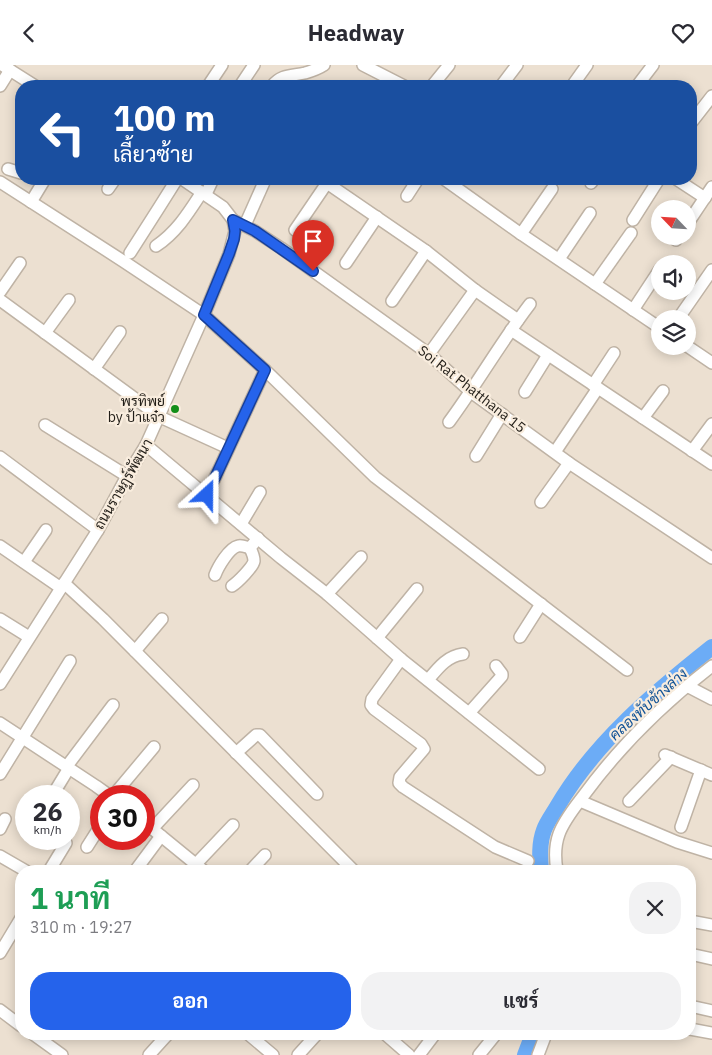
<!DOCTYPE html>
<html lang="th">
<meta charset="utf-8">
<style>
:root{--surface:#fff;--page:#f2f2f3;--text:#2b2b33;--muted:#7c7c81;--accent:#2563eb}
body{margin:0;font-family:"IBM Plex Sans",Sarabun,sans-serif;background:var(--page);color:var(--text);height:100vh;display:flex;flex-direction:column;font-size:19px;white-space:nowrap}
*{box-sizing:border-box;margin:0}
p{font-size:16px;color:var(--muted)}
.icon{flex:none;width:28px;height:28px;fill:none;stroke:currentColor;stroke-width:2;stroke-linecap:round;stroke-linejoin:round}
.map{position:relative;flex:1;overflow:hidden}
.sheet{position:absolute;left:15px;top:800px;width:681px;height:175px;display:flex;flex-direction:column;background:var(--surface);border-radius:20px;box-shadow:0 2px 12px #0003}
.sheet>*{flex:none}
.banner{position:absolute;left:15px;top:15px;width:682px;height:105px;border-radius:20px;box-shadow:0 2px 12px #0003;background:#1a4fa0;color:#fff;overflow:hidden}
.needle{width:32px;rotate:295deg}
.tools{position:absolute;left:651px;top:135px;display:grid;gap:10px}
.tools a{display:grid;place-items:center;width:45px;height:45px;border-radius:50%;background:var(--surface);box-shadow:0 2px 12px #0003;font-size:25px}
.speed{position:absolute;left:15px;top:720px;display:flex;gap:10px;font-size:25px;font-weight:700;text-align:center}
.speed>*{display:grid;place-content:center;width:65px;height:65px;border-radius:50%;background:var(--surface);box-shadow:0 2px 12px #0003;line-height:1}
.speed small{font-size:12px;font-weight:400}
.speed .limit{border:8px solid #d22;background:#fff;color:#111}
.pin{position:absolute;display:grid;place-items:center;width:42px;height:42px;color:#fff;margin:-51px -21px;border-radius:50% 50% 50% 0;rotate:-45deg;box-shadow:0 0 5px #0007}
.pin .icon{rotate:45deg}
.me{position:absolute;width:55px;margin:-28px;rotate:24deg;stroke-linejoin:round;filter:drop-shadow(0 0 4px #0008)}
.turn{display:flex;align-items:center;gap:18px;height:105px;padding:0 15px;font-size:22px}
.turn .icon{width:65px;height:65px;stroke-width:2.5}
.turn b{display:block;font-size:35px;line-height:42px}
.round{display:grid;place-items:center;flex:none;width:52px;height:52px;border-radius:20px;background:var(--page)}
.headline{display:flex;align-items:center;justify-content:space-between;height:85px;padding:0 15px}
h1{font-size:30px;font-weight:700;line-height:38px;color:#1e9e55}
.cta{display:flex;gap:10px;margin-top:auto;padding:10px 15px}
.cta a{flex:1;height:58px;border-radius:20px;background:var(--accent);color:#fff;font-size:20px;font-weight:700;line-height:58px;text-align:center}
.cta a+a{background:var(--page);color:var(--text)}
header{display:flex;justify-content:space-between;align-items:center;height:65px;padding:0 15px;background:var(--surface);font-size:22px;font-weight:700}
.map>svg:first-child{display:block}
.lines{fill:none;stroke-linecap:round;stroke-linejoin:round}
.river{stroke:#6cacf6;stroke-width:16}
.minor-casing{stroke:#bfb3a5;stroke-width:14}
.minor{stroke:#fff;stroke-width:11}
.route-casing{stroke:#184099;stroke-width:12}
.route{stroke:#2563eb;stroke-width:9}
.poi-dot{fill:#138e19;stroke:#f9edde;stroke-width:2}
.labels{text-anchor:middle;dominant-baseline:central;stroke-width:4.5;stroke-linejoin:round;paint-order:stroke}
.street-label{font-size:14px;fill:#221e18;stroke:#f9edde}
.poi-label{font-size:14px;fill:#221e18;stroke:#f9edde;text-anchor:end}
.water-label{font-size:15px;font-style:italic;fill:#125396;stroke:#f9edde}
</style>
<header><svg class="icon" aria-label="back" viewBox="0 0 24 24"><path d="M15 5l-7 7 7 7"/></svg>Headway<svg class="icon" aria-label="heart" viewBox="0 0 24 24"><path d="M12 20l-8-8c-3-5 5-10 8-4 3-6 11-1 8 4z"/></svg></header>
<div class="map">
<svg width="712" height="990" viewBox="0 0 712 990">
<rect width="100%" height="100%" fill="#ece0d1"/>
<g class="lines">
<!-- river -->
<g class="river">
<path d="M541,806c-1,-13 -2,-28 3,-41 3,-8 9,-16 13,-23 38,-65 97,-114 155,-160"/>
<polyline points="525,990 533,969"/>
</g>
<defs>
<g id="minor">
<polyline points="2,0 35,21"/>
<polyline points="363,0 404,21"/>
<polyline points="0,21 10,5"/>
<polyline points="208,21 222,0"/>
<polyline points="240,21 254,0"/>
<path d="M272,21c9,-12 20,-10 33,-13 7,-2 13,-4 19,-8"/>
<polyline points="432,21 449,0"/>
<polyline points="501,21 517,0"/>
<polyline points="572,21 587,0"/>
<polyline points="637,21 653,0"/>
<polyline points="691,58 712,31"/>
<polyline points="8,104 21,108"/>
<polyline points="321,114 426,186 475,225 518,255"/>
<polyline points="444,114 521,169 660,263"/>
<polyline points="676,114 705,133"/>
<polyline points="0,117 123,196 204,250 265,305 375,412 627,605"/>
<polyline points="591,118 594,114"/>
<polyline points="108,124 115,114"/>
<polyline points="206,129 213,114"/>
<polyline points="407,131 418,114"/>
<polyline points="31,137 45,114"/>
<polyline points="233,155 255,166 281,183 429,289 471,327 569,398 712,493"/>
<polyline points="633,155 659,114"/>
<polyline points="688,158 712,122"/>
<polyline points="245,160 265,115"/>
<polyline points="295,165 327,118"/>
<polyline points="521,169 552,124"/>
<polyline points="676,175 678,171"/>
<path d="M156,181c21,-14 33,-34 46,-54"/>
<polyline points="130,188 160,141 177,114"/>
<polyline points="559,194 590,148"/>
<polyline points="346,198 377,152"/>
<polyline points="595,219 631,168"/>
<polyline points="0,227 20,198"/>
<polyline points="0,235 160,352 228,383"/>
<polyline points="392,236 426,186"/>
<polyline points="633,245 660,204"/>
<polyline points="678,254 712,205"/>
<polyline points="511,265 712,399"/>
<polyline points="45,268 69,235"/>
<polyline points="687,281 712,298"/>
<polyline points="429,289 475,225"/>
<polyline points="94,304 120,267"/>
<polyline points="593,320 614,288"/>
<polyline points="525,327 548,290"/>
<polyline points="643,353 663,326"/>
<path d="M449,357c28,-38 52,-80 81,-118"/>
<polyline points="45,360 127,411"/>
<polyline points="146,380 281,493 327,529 401,594 539,704"/>
<polyline points="692,386 712,359"/>
<polyline points="555,387 598,323"/>
<polyline points="476,391 502,349"/>
<polyline points="0,392 98,465"/>
<polyline points="207,430 265,305"/>
<polyline points="541,437 569,398"/>
<polyline points="241,459 260,427"/>
<polyline points="0,481 61,523"/>
<polyline points="24,497 46,465"/>
<path d="M215,510c3,-8 14,-27 23,-29 4,-1 8,1 12,2"/>
<polyline points="64,518 103,554 354,806"/>
<path d="M232,521c6,-4 21,-19 22,-25 0,-5 -2,-9 -4,-13l8,-10"/>
<polyline points="327,529 361,492"/>
<polyline points="0,554 29,572"/>
<polyline points="520,572 541,539"/>
<polyline points="377,573 417,524"/>
<polyline points="135,586 162,554"/>
<polyline points="401,594 372,634 371,640 374,644 421,679 424,684 400,712 399,718 403,722 495,782 528,796"/>
<path d="M428,615c10,-12 19,-24 35,-26"/>
<polyline points="0,619 98,465 127,411 146,380 204,250 229,189 235,166 233,155 223,142 182,114"/>
<polyline points="687,621 712,634"/>
<polyline points="469,648 502,611 502,609 496,601"/>
<polyline points="0,658 96,721 110,731"/>
<polyline points="236,688 256,670 260,670 317,729"/>
<polyline points="665,690 712,710"/>
<polyline points="67,701 113,640"/>
<polyline points="0,709 70,596"/>
<polyline points="52,731 69,703"/>
<polyline points="113,731 154,682"/>
<polyline points="580,736 677,777 712,788"/>
<polyline points="629,736 671,692"/>
<polyline points="144,757 204,806"/>
<polyline points="681,762 701,705"/>
<polyline points="0,764 5,754"/>
<polyline points="152,764 193,720"/>
<polyline points="87,782 101,760"/>
<polyline points="0,791 26,806"/>
<polyline points="196,799 233,760"/>
<polyline points="49,806 66,778"/>
<polyline points="135,806 161,771"/>
<polyline points="250,806 265,790"/>
<path d="M557,806c-2,-12 -2,-26 2,-37 5,-14 16,-27 25,-39 36,-49 80,-92 128,-129"/>
<polyline points="690,856 712,860"/>
<polyline points="0,888 21,853"/>
<polyline points="690,889 712,894"/>
<polyline points="690,941 712,946"/>
<polyline points="0,945 21,961"/>
<polyline points="690,964 712,968"/>
<polyline points="33,969 62,990"/>
<polyline points="248,969 273,990"/>
<polyline points="385,969 409,990"/>
<polyline points="149,990 168,969"/>
<polyline points="298,990 317,969"/>
<polyline points="419,990 435,969"/>
<polyline points="479,990 496,969"/>
<polyline points="538,990 546,969"/>
</g>
</defs>
<!-- minor casing -->
<use href="#minor" class="minor-casing"/>
<!-- minor -->
<use href="#minor" class="minor"/>
</g>
<g class="lines">
<defs>
<polyline id="route" points="207,430 265,305 204,250 229,189 234,174 235,166 233,155 255,166 313,206"/>
</defs>
<!-- route casing -->
<use href="#route" class="route-casing"/>
<!-- route -->
<use href="#route" class="route"/>
</g>
<!-- markers -->
<circle class="poi-dot" cx="175" cy="344" r="5"/>
<g class="labels">
<!-- street labels -->
<g class="street-label">
<text transform="translate(472 324) rotate(38)">Soi Rat Phatthana 15</text>
<text transform="translate(123 419) rotate(-60)">ถนนราษฏร์พัฒนา</text>
</g>
<!-- poi labels -->
<g class="poi-label">
<text x="165" y="336">พรทิพย์<tspan x="165" dy="16">by ป้าแจ๋ว</tspan></text>
</g>
<!-- water labels -->
<g class="water-label">
<text transform="translate(648 639) rotate(-42)">คลองทับช้างล่าง</text>
</g>
</g>
</svg>
<div class="tools">
<a><svg class="needle" viewBox="-14 -14 28 28"><path d="M0-13l5 13h-10z" fill="#e53935"/><path d="M0 13l5-13h-10z" fill="#7c7c81"/></svg></a>
<a><svg class="icon" aria-label="sound" viewBox="0 0 24 24"><path d="M4 9h4l5-4v14l-5-4H4zM17 9q2 3 0 6"/></svg></a>
<a><svg class="icon" aria-label="layers" viewBox="0 0 24 24"><path d="M12 4l9 5-9 5-9-5zM3 14l9 5 9-5"/></svg></a>
</div>
<div class="speed"><div>26<small>km/h</small></div><div class="limit">30</div></div>
<div class="pin" style="left:313px;top:206px;background:#d93025"><svg class="icon" aria-label="arrive" viewBox="0 0 24 24"><path d="M6 21V4h12l-3 4 3 4H6"/></svg></div>
<svg class="me" style="left:207px;top:430px" viewBox="-20 -20 40 40"><path d="M0-17L14 15 0 8-14 15z" fill="#2563eb" stroke="#fff" stroke-width="4"/></svg>
<div class="banner">
<div class="turn"><svg class="icon" aria-label="left" viewBox="0 0 24 24"><path d="M17 20v-9H6M10 6l-5 5 5 5"/></svg><div><b>100 m</b>เลี้ยวซ้าย</div></div>
</div>
<section class="sheet">
<div class="headline"><div><h1>1 นาที</h1><p>310 m · 19:27</p></div><a class="round"><svg class="icon" aria-label="close" viewBox="0 0 24 24"><path d="M6 6l12 12M18 6L6 18"/></svg></a></div>
<div class="cta"><a>ออก</a><a>แชร์</a></div>
</section>
</div>
